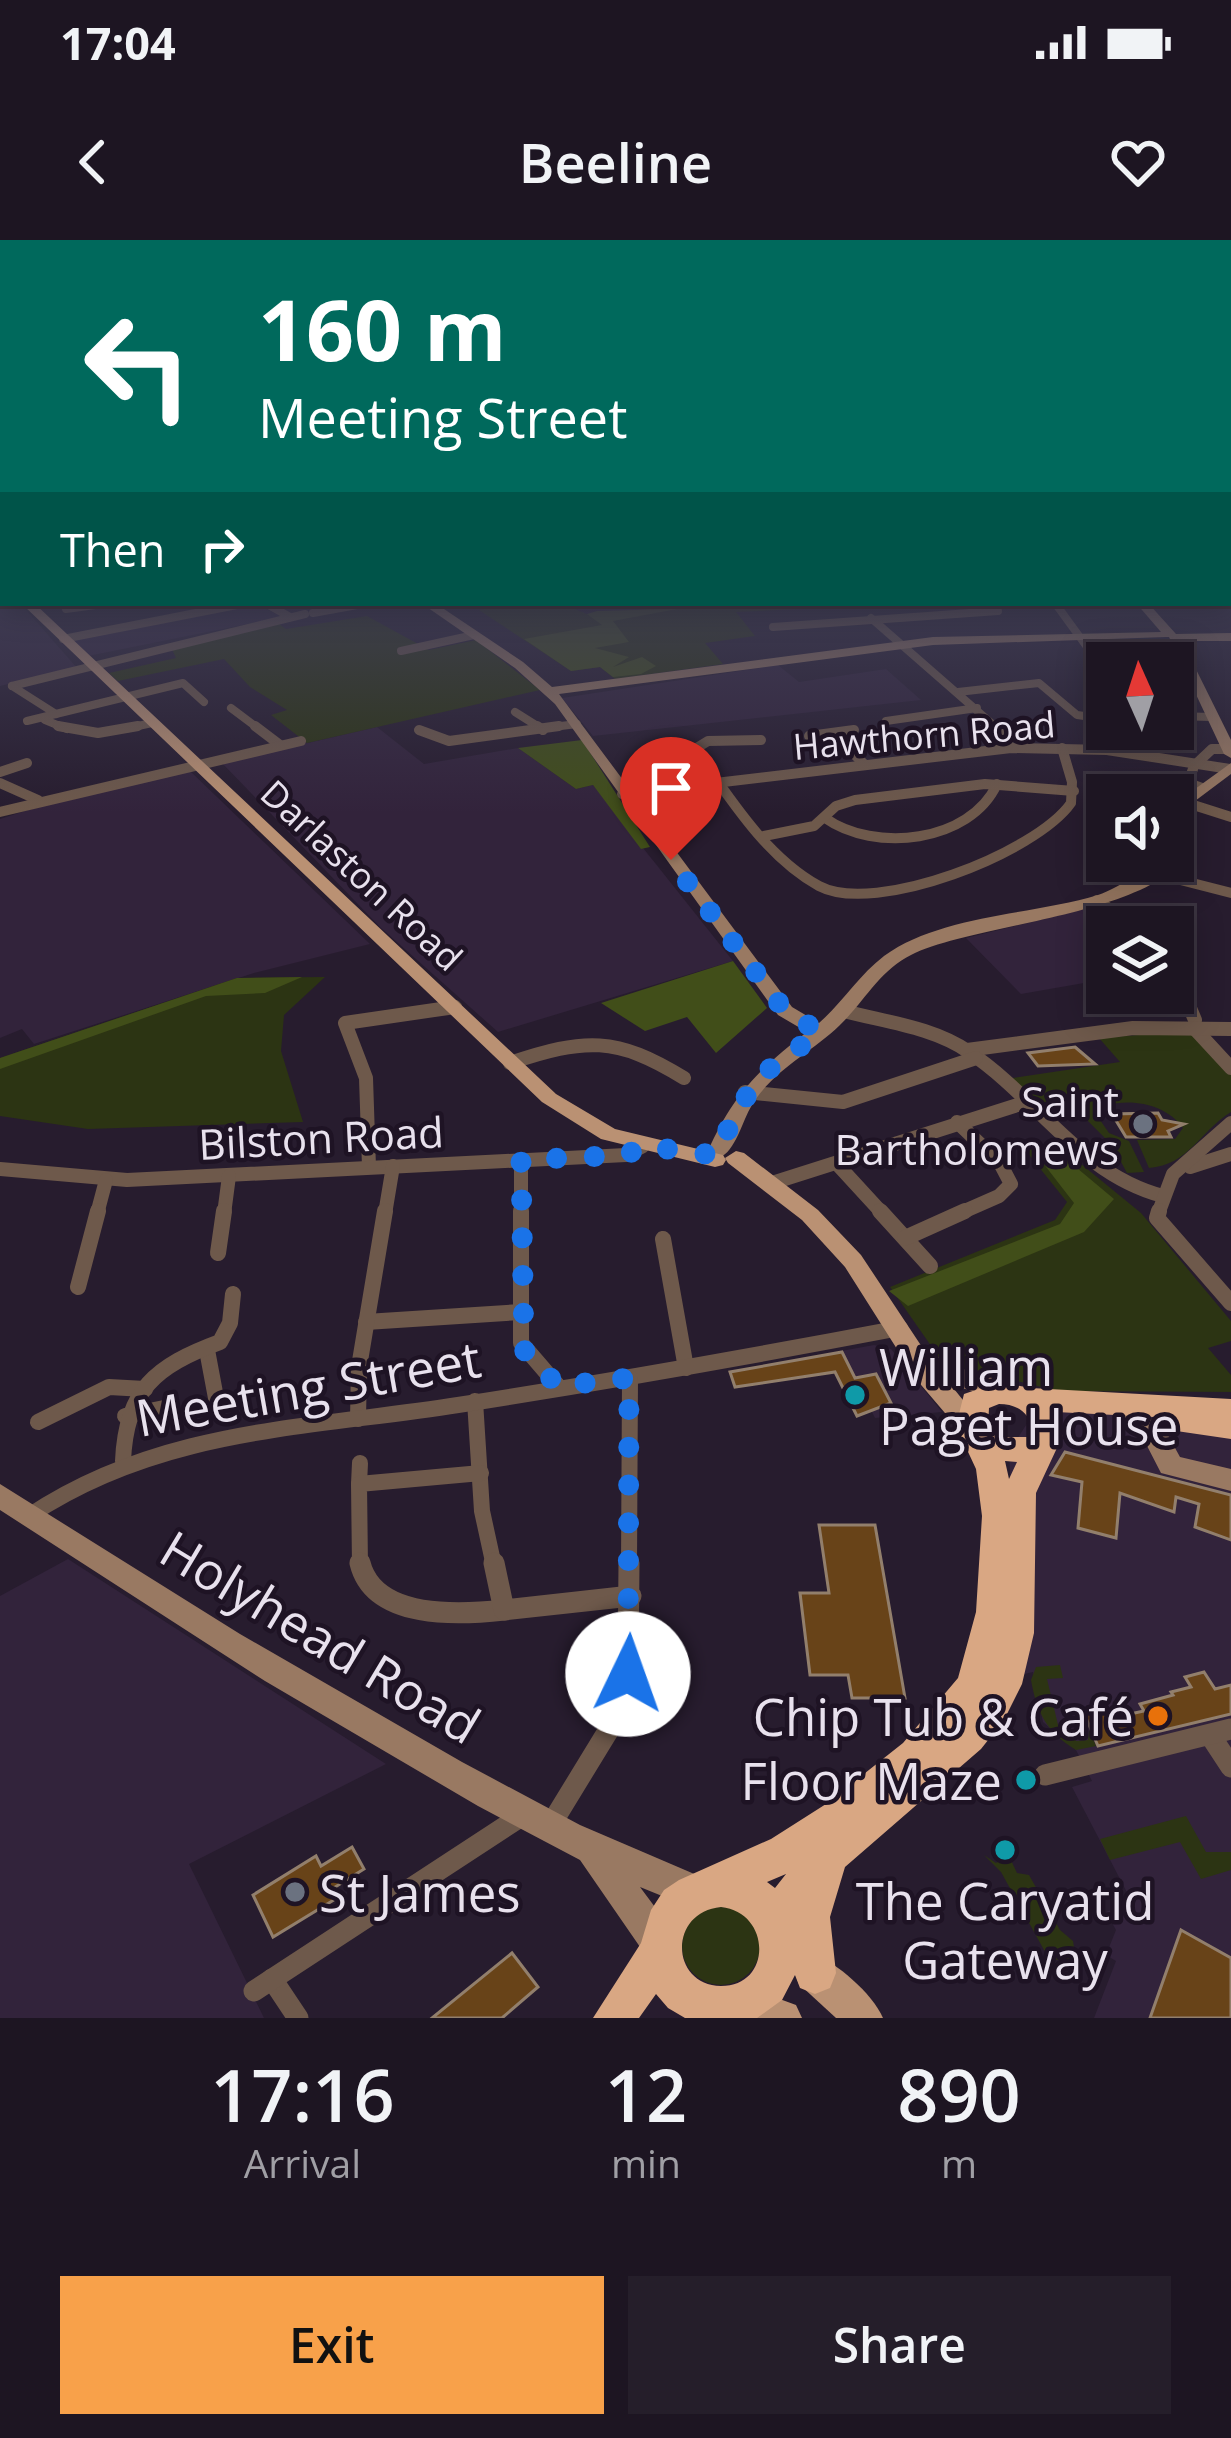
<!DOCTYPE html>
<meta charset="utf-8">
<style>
:root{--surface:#1d1522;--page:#251e2a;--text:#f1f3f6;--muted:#a09fa5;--line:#3b3440;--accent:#f8a14a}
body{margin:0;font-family:"Open Sans",sans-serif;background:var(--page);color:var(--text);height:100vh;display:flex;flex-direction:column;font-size:45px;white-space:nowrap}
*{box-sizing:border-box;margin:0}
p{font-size:39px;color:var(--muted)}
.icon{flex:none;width:66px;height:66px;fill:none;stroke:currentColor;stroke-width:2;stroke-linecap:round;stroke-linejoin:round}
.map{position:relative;height:1778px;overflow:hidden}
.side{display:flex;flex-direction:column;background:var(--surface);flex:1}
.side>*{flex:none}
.hud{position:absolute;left:0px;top:0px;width:1233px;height:366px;box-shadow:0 6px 30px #0003,0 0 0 3px var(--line);background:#00695c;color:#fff;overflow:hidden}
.needle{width:78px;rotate:357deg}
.tools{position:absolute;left:1086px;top:402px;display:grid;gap:24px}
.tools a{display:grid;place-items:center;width:108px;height:108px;border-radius:0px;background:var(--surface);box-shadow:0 6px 30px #0003,0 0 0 3px var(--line);font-size:60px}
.pin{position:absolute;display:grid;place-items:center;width:102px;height:102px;color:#fff;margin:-123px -51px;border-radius:50% 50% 50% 0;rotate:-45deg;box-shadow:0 0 12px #0007}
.pin .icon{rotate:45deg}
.me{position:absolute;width:132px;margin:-66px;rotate:3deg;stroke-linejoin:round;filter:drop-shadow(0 0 9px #0008)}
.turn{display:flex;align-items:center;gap:42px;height:252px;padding:0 60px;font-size:54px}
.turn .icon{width:156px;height:156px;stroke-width:2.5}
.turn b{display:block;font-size:84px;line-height:102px}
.then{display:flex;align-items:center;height:114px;padding:0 60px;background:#0003;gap:24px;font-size:45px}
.eta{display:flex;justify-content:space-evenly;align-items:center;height:204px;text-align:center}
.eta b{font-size:72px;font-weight:600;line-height:84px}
.cta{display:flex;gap:24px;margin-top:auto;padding:24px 60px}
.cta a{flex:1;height:138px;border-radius:0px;background:var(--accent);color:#111;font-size:48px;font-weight:600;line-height:138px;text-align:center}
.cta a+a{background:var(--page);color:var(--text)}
.status{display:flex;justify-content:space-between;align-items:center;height:84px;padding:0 60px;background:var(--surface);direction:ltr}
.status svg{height:33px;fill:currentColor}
header{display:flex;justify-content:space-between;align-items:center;height:156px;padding:0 60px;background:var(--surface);font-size:54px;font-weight:600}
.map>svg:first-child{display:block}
.built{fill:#32233b}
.green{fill:#2c3413}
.forest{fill:#414e19}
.building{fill:#684318;stroke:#927f6c;stroke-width:3}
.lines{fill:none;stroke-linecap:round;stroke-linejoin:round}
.street-far4{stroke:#6e594b;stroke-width:8}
.street-far3{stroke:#6e594b;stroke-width:10}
.street-far2{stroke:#6e594b;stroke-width:14}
.street-far1{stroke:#6e594b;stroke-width:16}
.street{stroke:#6e594b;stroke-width:21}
.secondary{fill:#997962;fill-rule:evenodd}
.primary{fill:#ba9173;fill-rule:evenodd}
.highway{fill:#d9a783;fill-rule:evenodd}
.route{stroke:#1a73e8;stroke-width:21;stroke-dasharray:0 37.8}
.worship-dot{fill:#6b7280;stroke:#1e1324;stroke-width:4.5}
.culture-dot{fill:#0f9aa8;stroke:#1e1324;stroke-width:4.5}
.food-dot{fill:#e8710a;stroke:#1e1324;stroke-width:4.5}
.labels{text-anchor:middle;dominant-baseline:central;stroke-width:9;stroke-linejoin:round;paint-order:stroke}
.far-street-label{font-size:36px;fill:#e8e1ed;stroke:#1e1324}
.poi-label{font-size:42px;fill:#e8e1ed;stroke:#1e1324;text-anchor:end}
.street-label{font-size:42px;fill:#e8e1ed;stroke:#1e1324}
.near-poi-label{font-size:51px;fill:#e8e1ed;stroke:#1e1324;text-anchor:start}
.near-street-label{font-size:51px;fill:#e8e1ed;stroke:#1e1324}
</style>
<div class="status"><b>17:04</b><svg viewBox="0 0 49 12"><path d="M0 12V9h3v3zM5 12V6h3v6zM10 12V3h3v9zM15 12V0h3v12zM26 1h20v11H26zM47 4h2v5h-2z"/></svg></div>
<header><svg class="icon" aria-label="back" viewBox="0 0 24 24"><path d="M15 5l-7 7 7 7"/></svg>Beeline<svg class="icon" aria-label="heart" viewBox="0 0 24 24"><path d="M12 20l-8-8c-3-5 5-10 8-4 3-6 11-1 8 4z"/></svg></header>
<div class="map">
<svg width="1231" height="1778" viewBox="0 0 1231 1778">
<rect width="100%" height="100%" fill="#271c2e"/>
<!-- built -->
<g class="built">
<polygon points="0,331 3,363 20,363 77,428 0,446"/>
<polygon points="256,364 282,377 88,416 71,399"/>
<polygon points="778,425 799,442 886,429 921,460 593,496 562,458"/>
<polygon points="377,487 424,524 518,508 576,549 593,545 733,721 498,792 380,687 222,523"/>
<polygon points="190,531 370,704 254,733 34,804 22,789 0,798 0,579 68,557"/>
<polygon points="1093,667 1125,687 1107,687 1107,739 1021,754 966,698"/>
<polygon points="874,1105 891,1109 942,1172 875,1178 841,1111"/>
<polygon points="1038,1167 1231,1176 1231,1778 1094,1778 1116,1721 1106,1715 1116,1690 1106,1672 1132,1662 1072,1547 1092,1541 1076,1510 1043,1482 1033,1432 1020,1435 1009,1211"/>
<polygon points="68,1319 386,1524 189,1624 264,1778 0,1778 0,1356"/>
</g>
<!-- green -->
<g class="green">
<polygon points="514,363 560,363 587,374 719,363 930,363 736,372 755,396 705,403 723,424 615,439 600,427 571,431 479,370"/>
<polygon points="367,376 429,410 476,400 540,450 307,503 271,475 287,470 250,447 224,419 118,441 109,433 176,418 170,405 275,381 286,389"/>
<polygon points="325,737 284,775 281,811 303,882 88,889 0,876 0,818 237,738"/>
<path d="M1191,791l40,43v38c-31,19 -42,53 -82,56l-12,-28 38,-1 8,-11c-17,-24 -54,-31 -80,-21l-5,10 11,16 20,8 15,31 -17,1 -15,-28 -42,-42 -32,3 -32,-27 114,-17 -21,-24z"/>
<polygon points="1053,901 1141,973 1231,1081 1231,1101 1208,1108 1231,1135 1231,1152 1058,1151 943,1123 890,1047 1055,980 1067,962 1026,911"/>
<path d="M1060,1425l3,13 -16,1 12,50 13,1 4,11 12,-1 1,-10 7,16 -20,4c-29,-18 -39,-36 -45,-70l5,-13z"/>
<polygon points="1186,1576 1206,1612 1231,1612 1231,1630 1201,1639 1180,1602 1110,1620 1100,1599"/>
<polygon points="984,1615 996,1623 1009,1616 1017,1633 1029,1635 1060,1690 1073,1701 1077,1725 1054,1719 1044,1710 1001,1632"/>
<circle cx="721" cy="1706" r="39"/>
</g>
<!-- forest -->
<g class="forest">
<polygon points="677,369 613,381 629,402 595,408 629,417 613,427 642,417 656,426 641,434 613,437 600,427 571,431 524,399 602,385 587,374 597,371"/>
<polygon points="582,500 650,607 641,609 593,545 576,549 518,508"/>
<polygon points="733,721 767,768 716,813 687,777 645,791 601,763"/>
<polygon points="302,737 265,753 206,756 0,829 0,818 237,738"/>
<polygon points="1059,913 1114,959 1084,992 908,1066 889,1051 1060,984 1074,963 1036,914"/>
</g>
<!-- building -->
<g class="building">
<polygon points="1075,807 1095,824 1038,826 1028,813"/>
<polygon points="1158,873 1162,880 1184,884 1168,891 1171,897 1126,897 1112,874"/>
<polygon points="842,1112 855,1138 876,1134 891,1163 857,1176 835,1132 735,1147 730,1132"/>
<polygon points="1065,1212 1231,1255 1231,1300 1195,1287 1199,1264 1176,1257 1174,1272 1120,1253 1116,1298 1078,1288 1082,1242 1051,1235"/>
<polygon points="819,1285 875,1285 905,1458 852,1458 848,1435 810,1435 800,1353 829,1353"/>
<polygon points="1204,1432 1215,1449 1231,1445 1231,1474 1098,1506 1084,1473 1113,1471 1116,1477 1144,1471 1140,1464 1173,1455 1171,1452 1191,1447 1185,1437"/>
<polygon points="352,1607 364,1629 332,1649 337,1658 273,1697 253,1655 316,1616 321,1626"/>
<polygon points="1181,1690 1231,1718 1231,1778 1150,1778"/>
<polygon points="512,1713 538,1747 502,1778 432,1778"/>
</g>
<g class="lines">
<!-- street-far4 -->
<g class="street-far4">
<polyline points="265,363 290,377"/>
<polyline points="682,363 694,363"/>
<polyline points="1055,363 1106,433"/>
<polyline points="66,369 110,363"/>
<polyline points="313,373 368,363"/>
<polyline points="871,378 998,489"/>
<polyline points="773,387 998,371"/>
<polyline points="63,399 247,363"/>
<polyline points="401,411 474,395"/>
<polyline points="12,446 305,374"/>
<polyline points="12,446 56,474"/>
<polyline points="958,452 1039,443 1077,475 1107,479"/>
<polyline points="1098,455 1107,463"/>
<polyline points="231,468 259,489"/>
<polyline points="515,472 542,489"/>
<polyline points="1173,476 1212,477"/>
<polyline points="45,480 67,489"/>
<polyline points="27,481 183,443 204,462"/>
<polyline points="886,481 977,468"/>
<polyline points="124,489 152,483"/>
<polyline points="536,489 577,484"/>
</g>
<!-- street-far3 -->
<g class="street-far3">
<polyline points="58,486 98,493 138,486"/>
<polyline points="255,486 280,505"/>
<polyline points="537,486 543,490"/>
<polyline points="996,486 1011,508"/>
<polyline points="419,490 449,501 559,486"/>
<polyline points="833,493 864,524"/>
<polyline points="809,496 854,490"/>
<path d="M761,500l-53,1 -13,8c34,48 71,108 124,137 56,30 217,-33 252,-83l1,-21 -10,-34"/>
<polyline points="0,532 27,523"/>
<polyline points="0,543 38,560"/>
<polyline points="1202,548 1188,543 1194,526 1212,509 1229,509"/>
<polyline points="622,554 1011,508 1107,510 1230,529"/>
<polyline points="1184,562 1231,577"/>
<polyline points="0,572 301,501"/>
<path d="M825,578c49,35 145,25 172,-34"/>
<polyline points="764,596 814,586 836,566 855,560 985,544 1074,551"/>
<polyline points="1157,634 1231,653"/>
<polyline points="1097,660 1138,687"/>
</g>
<!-- street-far2 -->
<g class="street-far2">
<polyline points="1173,728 1195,780"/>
<path d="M844,771c41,11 89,16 125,41 69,46 110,122 194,144"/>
<polyline points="1194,788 1231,828"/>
<polyline points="967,810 1133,788 1231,789"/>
<path d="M510,823c75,-25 106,-27 174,15"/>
<polyline points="745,852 843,862 976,818"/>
<polyline points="957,882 1000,923 1011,944 999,956 958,974"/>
<polyline points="521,920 521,974"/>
<polyline points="838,925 883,974"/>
<polyline points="369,927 366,838 345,783 455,767"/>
<polyline points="1190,927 1231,914"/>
<polyline points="0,929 127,940 626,915 643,906"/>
<polyline points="769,944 1027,862"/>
<polyline points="97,974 106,940"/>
<polyline points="224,974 229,936"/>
<polyline points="385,974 393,926"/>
<polyline points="1158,974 1173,934 1231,883"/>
</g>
<!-- street-far1 -->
<g class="street-far1">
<polyline points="521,971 521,1103 558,1146"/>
<polyline points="880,971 930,1026"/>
<polyline points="1159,971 1157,978 1231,1063"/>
<polyline points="905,998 965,971"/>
<polyline points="663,999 686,1128"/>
<polyline points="218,1013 224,971"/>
<polyline points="78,1047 98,971"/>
<polyline points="366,1082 521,1072"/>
<polyline points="207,1110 216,1158"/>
<polyline points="475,1161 482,1271 494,1326"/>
<polyline points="125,1176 164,1168"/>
<polyline points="358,1179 359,1127 385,971"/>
<polyline points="38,1182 109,1147 145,1149"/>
<path d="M123,1221c3,-71 32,-95 97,-119l10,-19 3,-29"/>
<polyline points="359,1244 360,1223"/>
<path d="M29,1276c132,-88 277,-87 429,-111 148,-23 295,-49 442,-77"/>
<polyline points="360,1326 359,1244 481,1233"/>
<polyline points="629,1326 630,1138"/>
</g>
<!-- street -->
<g class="street">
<path d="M360,1323c14,57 99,52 144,47"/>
<polyline points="494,1323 504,1370 631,1356"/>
<polyline points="1210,1495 1231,1527"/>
<polyline points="1045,1535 1231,1489"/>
<polyline points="550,1586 616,1478 628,1434 629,1323"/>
<polyline points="272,1739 298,1778"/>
<polyline points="254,1751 523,1575"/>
</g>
<!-- secondary -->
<g class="secondary">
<path d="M421,363h14l88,59 29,25 381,-50 228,-5 -25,-29h12l28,31 55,-1v8h-49l49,99v18l-7,-4 -55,-117h-3l-233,8 -374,49 233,313 27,16c23,-20 40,-48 65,-67 56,-41 148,-41 214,-61 22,-7 57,-34 75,-34l4,-59 54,-39v11l-40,30c0,13 3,33 -2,45 -29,66 -214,74 -278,106 -31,15 -47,47 -71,70 -29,28 -67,45 -88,80 -10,16 -16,46 -33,53l-11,-7c25,-56 51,-82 99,-119l-29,-17 -223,-311 -40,-36z"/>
<polygon points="1135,1170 1163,1186 1180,1217 1231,1229 1231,1251 1161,1233 1144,1200 1126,1187 1122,1180 1126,1173"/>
<polygon points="0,1244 240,1394 462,1522 580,1585 706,1639 712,1651 706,1663 694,1669 640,1647 675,1694 680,1707 675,1720 662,1725 649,1720 580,1620 478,1566 265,1441 0,1270"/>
</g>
<!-- primary -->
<g class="primary">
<polygon points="21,363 34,363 556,854 615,889 723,915 726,920 723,925 715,927 601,899 542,862"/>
<polygon points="736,911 744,913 818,970 861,1015 924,1110 934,1113 947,1124 1012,1144 1016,1151 1012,1158 1003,1161 950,1144 984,1186 980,1193 971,1196 962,1193 916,1139 845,1027 802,980 728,923 725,918"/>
<path d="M812,1713c25,10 60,40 71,65h-47l-37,-34 -5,-13 5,-13z"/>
<polygon points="744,1746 796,1765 802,1778 731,1778 725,1765 731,1752"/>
</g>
<!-- highway -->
<path class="highway" d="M999,1142l32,6 200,11v40l-75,-11 -2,-11 -98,-5 7,23 -27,58 -2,140 -12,51 -18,36 -23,29 -136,118 -15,50 6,56 -6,15 -15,6 -15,-6 -5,-13 -13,25 -25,18h-72l-17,-10 -12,-14 -17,24h-46l48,-75 10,-33 13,-20 15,-10 92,-41 55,-35 77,-61 55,-65 18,-66 6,-96 -6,-47 -20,-43 8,-32zM999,1164c21,0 35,12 32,33h-27l-16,-11 1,-18zM1005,1221l12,1 -8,17zM786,1634l-11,14 -8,-6zM721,1667c50,5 52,79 0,79 -51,-1 -53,-74 0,-79z"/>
</g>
<!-- sky -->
<linearGradient id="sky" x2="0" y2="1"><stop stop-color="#150f19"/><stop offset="0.57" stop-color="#414057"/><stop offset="1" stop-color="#414057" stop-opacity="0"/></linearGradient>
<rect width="1231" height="573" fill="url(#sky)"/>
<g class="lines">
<!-- route -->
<polyline class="route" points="628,1434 629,1138 558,1146 524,1110 521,920 626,915 643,906 714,915 756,839 820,792 785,771 671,620"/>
</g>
<!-- markers -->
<g class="worship-dot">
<circle cx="1143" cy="884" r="12"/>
<circle cx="295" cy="1652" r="12"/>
</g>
<g class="culture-dot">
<circle cx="855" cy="1155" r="12"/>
<circle cx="1026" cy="1540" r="12"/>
<circle cx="1005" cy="1610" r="12"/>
</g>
<circle class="food-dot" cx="1158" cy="1476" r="12"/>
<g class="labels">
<!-- far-street labels -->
<g class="far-street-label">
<text transform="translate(924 495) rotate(-5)">Hawthorn Road</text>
<text transform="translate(362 635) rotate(43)">Darlaston Road</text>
</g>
<!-- poi labels -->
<g class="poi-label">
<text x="1119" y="860">Saint<tspan x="1119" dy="48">Bartholomews</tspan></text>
</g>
<!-- street labels -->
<g class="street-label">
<text transform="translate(321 897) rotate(-3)">Bilston Road</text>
</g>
<!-- near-poi labels -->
<g class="near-poi-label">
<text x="879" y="1126">William<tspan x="879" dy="59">Paget House</tspan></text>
<text x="1134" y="1476" text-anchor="end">Chip Tub &amp; Café</text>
<text x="1002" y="1540" text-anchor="end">Floor Maze</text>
<text x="319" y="1652">St James</text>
<text x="1005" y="1660" text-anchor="middle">The Caryatid<tspan x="1005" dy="59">Gateway</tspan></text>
</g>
<!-- near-street labels -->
<g class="near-street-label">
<text transform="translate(308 1147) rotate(-10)">Meeting Street</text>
<text transform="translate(321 1396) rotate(31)">Holyhead Road</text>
</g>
</g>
</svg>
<div class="tools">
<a><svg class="needle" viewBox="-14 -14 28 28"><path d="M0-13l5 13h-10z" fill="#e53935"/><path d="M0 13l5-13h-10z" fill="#a09fa5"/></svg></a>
<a><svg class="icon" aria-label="sound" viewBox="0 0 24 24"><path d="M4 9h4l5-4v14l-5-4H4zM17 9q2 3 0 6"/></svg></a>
<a><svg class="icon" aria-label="layers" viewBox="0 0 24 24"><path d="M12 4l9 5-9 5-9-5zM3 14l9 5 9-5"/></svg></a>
</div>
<div class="pin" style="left:671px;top:620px;background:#d93025"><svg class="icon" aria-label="arrive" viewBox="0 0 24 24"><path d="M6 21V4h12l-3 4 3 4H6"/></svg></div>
<svg class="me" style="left:628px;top:1434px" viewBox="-20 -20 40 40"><circle r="19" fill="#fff"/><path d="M0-13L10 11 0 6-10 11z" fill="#1a73e8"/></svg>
<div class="hud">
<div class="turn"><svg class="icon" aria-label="left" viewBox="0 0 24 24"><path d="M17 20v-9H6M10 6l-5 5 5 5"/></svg><div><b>160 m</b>Meeting Street</div></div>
<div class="then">Then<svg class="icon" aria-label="right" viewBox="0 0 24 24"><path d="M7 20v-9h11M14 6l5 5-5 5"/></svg></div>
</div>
</div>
<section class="side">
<div class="eta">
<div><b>17:16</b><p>Arrival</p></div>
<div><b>12</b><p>min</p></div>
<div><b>890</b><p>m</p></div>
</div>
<div class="cta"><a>Exit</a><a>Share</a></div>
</section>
